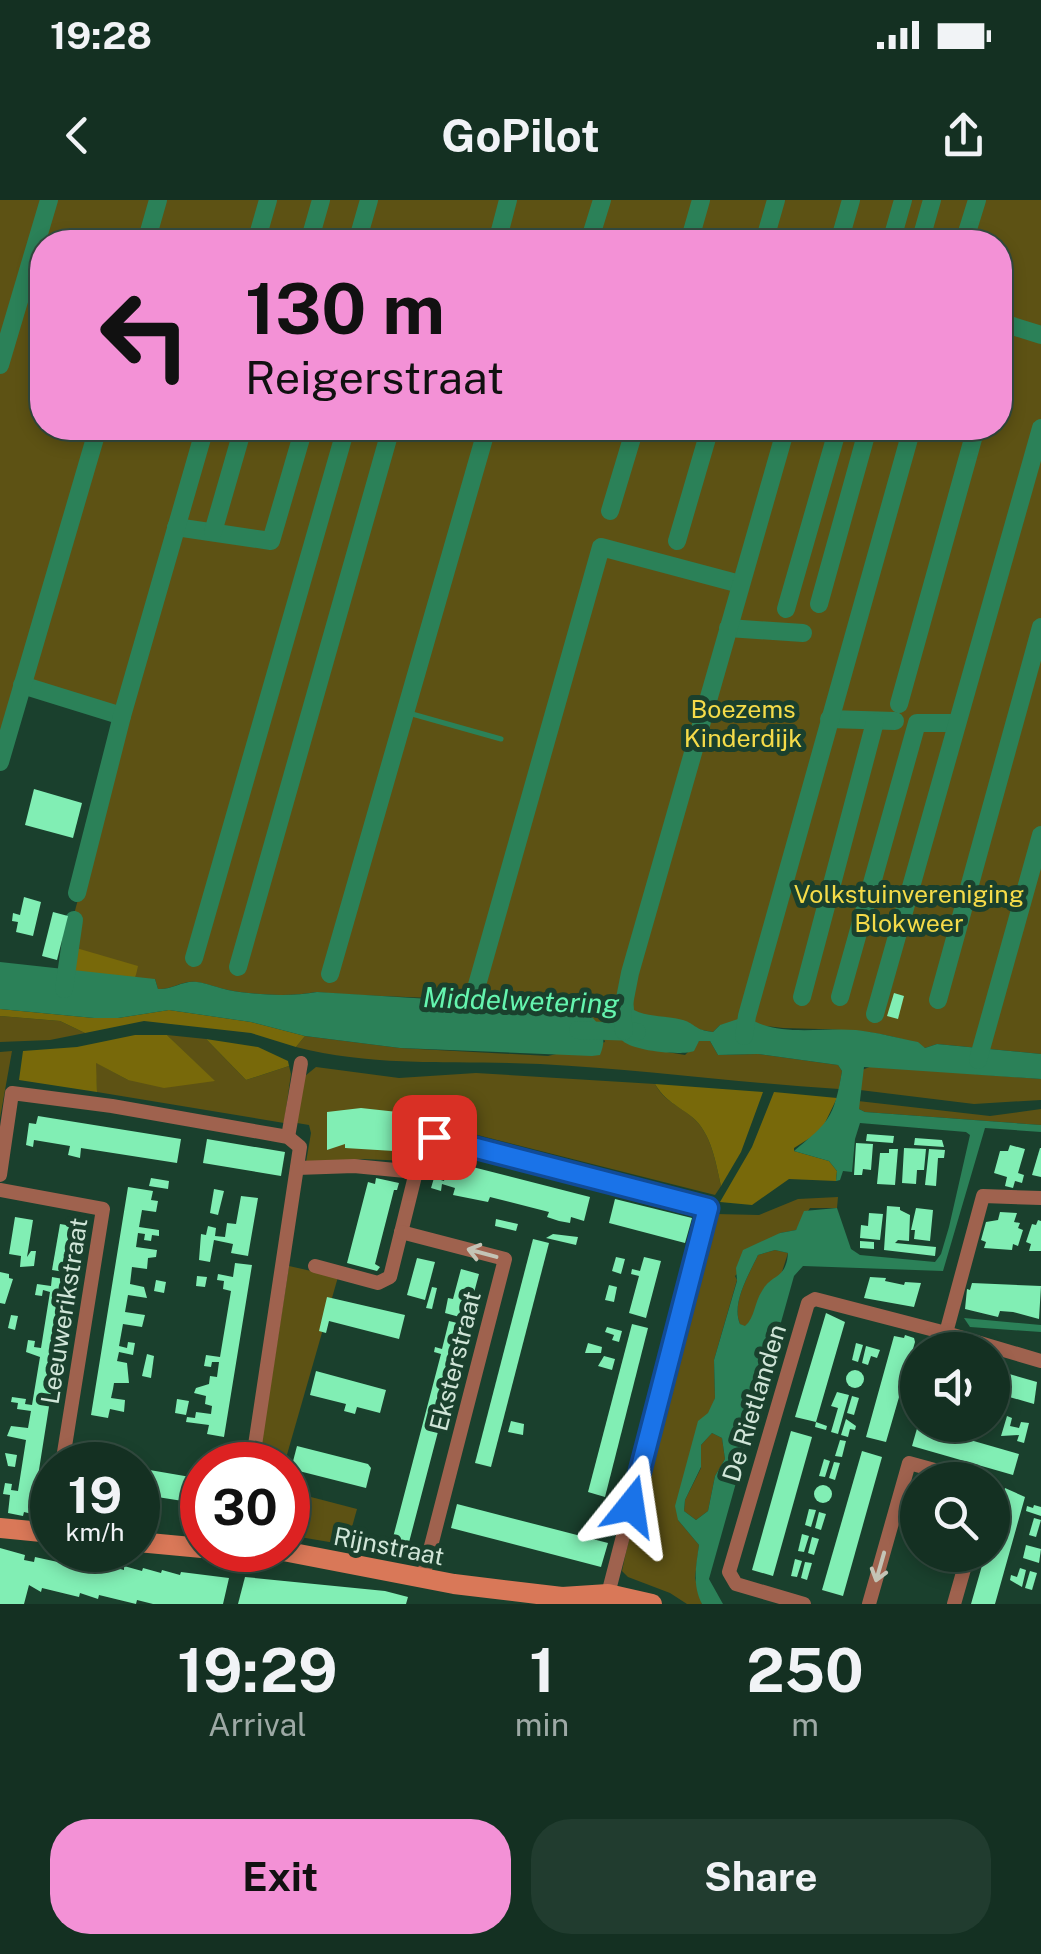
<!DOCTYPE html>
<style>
:root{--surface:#143022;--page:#213c2f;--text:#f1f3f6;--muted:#9da9a5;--line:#334b40;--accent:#f391d6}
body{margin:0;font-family:"Public Sans",sans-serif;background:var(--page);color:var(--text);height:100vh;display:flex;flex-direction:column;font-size:38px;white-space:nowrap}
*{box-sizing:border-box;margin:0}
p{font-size:32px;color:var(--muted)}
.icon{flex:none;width:55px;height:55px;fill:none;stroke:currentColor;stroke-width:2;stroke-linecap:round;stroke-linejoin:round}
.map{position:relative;height:1404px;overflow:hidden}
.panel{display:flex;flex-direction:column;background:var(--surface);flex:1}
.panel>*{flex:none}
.banner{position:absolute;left:30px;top:30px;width:982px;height:210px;border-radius:40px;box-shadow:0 5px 15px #0003,0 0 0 2px var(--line);background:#f391d6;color:#111;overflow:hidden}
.buttons{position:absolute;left:900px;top:1132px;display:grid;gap:20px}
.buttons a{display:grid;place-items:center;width:110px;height:110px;border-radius:50%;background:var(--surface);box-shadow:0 5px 15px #0003,0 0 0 2px var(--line);font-size:50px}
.speed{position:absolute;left:30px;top:1242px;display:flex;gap:20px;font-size:50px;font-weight:700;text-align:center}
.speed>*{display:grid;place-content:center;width:130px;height:130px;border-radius:50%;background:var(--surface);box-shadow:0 5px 15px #0003,0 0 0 2px var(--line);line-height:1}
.speed small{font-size:25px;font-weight:400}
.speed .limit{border:15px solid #d22;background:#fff;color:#111}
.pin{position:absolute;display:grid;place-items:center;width:85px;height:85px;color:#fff;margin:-42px;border-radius:20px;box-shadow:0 5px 15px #0006}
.me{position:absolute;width:110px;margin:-55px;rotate:15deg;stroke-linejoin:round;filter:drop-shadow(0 0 8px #0008)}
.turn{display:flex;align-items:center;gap:35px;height:210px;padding:0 50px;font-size:45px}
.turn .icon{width:130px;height:130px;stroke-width:2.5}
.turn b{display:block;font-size:70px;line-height:85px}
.eta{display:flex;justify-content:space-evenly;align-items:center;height:170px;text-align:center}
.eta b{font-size:60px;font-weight:700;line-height:70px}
.primary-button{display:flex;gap:20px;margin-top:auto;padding:20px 50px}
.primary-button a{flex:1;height:115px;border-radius:40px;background:var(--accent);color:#111;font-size:40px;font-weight:700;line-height:115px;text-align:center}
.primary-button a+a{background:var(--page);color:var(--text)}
.status{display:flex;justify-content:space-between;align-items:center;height:70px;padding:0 50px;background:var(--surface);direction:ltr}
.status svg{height:28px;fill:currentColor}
header{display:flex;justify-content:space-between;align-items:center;height:130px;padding:0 50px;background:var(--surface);font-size:45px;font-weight:700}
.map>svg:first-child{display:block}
.green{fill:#5d5214;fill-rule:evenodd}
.forest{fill:#78690a}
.water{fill:#2b8158;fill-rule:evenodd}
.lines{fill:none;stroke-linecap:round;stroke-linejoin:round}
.stream{stroke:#2b8158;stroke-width:5}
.canal{stroke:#2b8158;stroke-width:18}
.building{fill:#81eeb4}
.street{stroke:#9f624e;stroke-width:14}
.secondary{stroke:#d97858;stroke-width:20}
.oneway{stroke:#c4c4b6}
.route-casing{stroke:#114b97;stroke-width:25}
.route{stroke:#1a73e8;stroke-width:18}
.labels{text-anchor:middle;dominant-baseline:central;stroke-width:10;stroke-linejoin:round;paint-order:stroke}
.park-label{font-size:25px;fill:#f5db49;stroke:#1a402d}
.street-label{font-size:25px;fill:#d0e5d8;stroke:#1a402d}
.water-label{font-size:28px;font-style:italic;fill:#65f5af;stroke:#1a402d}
</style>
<div class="status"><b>19:28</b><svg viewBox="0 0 49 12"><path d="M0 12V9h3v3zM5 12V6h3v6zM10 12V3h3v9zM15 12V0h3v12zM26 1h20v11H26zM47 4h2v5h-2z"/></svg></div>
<header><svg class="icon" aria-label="back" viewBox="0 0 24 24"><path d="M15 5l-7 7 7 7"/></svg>GoPilot<svg class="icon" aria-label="share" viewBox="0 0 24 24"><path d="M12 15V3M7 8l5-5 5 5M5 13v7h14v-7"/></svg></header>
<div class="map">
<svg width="1041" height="1404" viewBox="0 0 1041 1404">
<rect width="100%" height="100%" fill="#1a402d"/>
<!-- green -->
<g class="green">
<path d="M0,0h1041v854l-104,-10 -12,4c-44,-21 -94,-18 -142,-20 -21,-2 -41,-5 -63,-3l-7,7 -95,-17h-4l47,36 24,4 14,-14h11l8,14 40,-1 80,11 4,6 -3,18c-100,-6 -199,-20 -299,-25 -84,-4 -162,4 -244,-17l9,-11 95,12 148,8 57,-14 -5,-16c-88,-34 -191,-25 -284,-34 -26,5 -62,3 -88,-2 -11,-2 -21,-7 -32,-8 -14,-2 -24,8 -38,7l-3,-10h-20l1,-6 -76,-6 21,-79 -9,-5 49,-167 -101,-34 -20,67zM42,42h958v186h-958z"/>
<polygon points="0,816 60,821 85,833 50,840 0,842"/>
<polygon points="167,835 206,839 246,880 289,866 291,874 284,923 97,892 95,862 128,880 214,881"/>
<polygon points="12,851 0,918 0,852"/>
<polygon points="872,866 1041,879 1041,900 974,904 860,890 862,870"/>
<path d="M316,867l83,11 77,-5 179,11c9,17 23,21 37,33 19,15 24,46 29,69l-6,9 -289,-73 -8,6 -9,33 -47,-2 -57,9 6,-35 -2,-8 -12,-2 8,-47z"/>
<polygon points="858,901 990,916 1041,909 1041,925 865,912 859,909"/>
<polygon points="838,997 837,1008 810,1008 796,1030 780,1033 735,1076 737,1080 714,1160 715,1198 678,1320 699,1345 695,1378 702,1404 687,1404 670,1393 628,1377 622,1371 626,1352 715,1014 759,1015 798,999"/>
<path d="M775,1050l13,3 -7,22 -12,8 -17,37 -7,7 -5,-3c-9,-20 9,-50 18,-69z"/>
<polygon points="289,1066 338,1077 284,1265 258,1265"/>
<polygon points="712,1233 722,1238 725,1259 715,1276 708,1311 696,1320 684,1311 685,1300 701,1268 701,1245"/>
<polygon points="288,1291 357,1309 347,1345 288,1335"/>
</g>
<!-- forest -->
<g class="forest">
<polygon points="66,745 138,766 135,779 59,770"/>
<polygon points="0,809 94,818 118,818 169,810 251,822 305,836 296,847 251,833 144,821 85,833 60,821 0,816"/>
<polygon points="135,835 167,835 215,881 164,888 128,880 96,863 97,892 19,880 23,851 77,847"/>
<polygon points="206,839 258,847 288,861 289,866 246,880"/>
<path d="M655,884l108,8 -22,60 -20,34c-5,-23 -10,-54 -29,-69 -15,-12 -27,-16 -37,-33z"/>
<polygon points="774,892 837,898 821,931 794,948 794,951 829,961 837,971 836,981 789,979 752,1005 720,1002 752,947"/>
</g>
<!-- water -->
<g class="water">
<path d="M667,640l-34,158 1,12c16,8 32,5 49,10 13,4 11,10 30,12l7,-7 27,-9c26,22 76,11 109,14 19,2 42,8 62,12l7,6 12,-4 104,10v25l-177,-12 -5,42 6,3 176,13v7l-56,-4 -42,143 -140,-5 -9,10 -85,303 14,25h-21c-10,-20 -6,-38 -3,-59l-21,-25 -3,-14 23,-85 10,-8 7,-15 -1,-38 23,-79 -1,-13 7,-18 37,-17 16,-3 8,-19 33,-3 14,41 9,6 75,7 6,-8 8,-27 21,-92 -4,-3 -106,-9 -5,16 -3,33 -9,-1 -3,9 -4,1 1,-10 -8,-10 -35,-10c34,-28 40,-32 48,-80l-4,-6 -80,-11 -40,1 -8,-14h-11l-5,10c-12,5 -65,0 -73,-12 -5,-7 -5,-17 -7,-25l8,-1zM775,1050l13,3c-2,27 -16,20 -26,38 -8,12 -7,27 -17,35l-5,-2c-9,-20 9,-50 18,-69zM712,1233l10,5 3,21 -10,17 -7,35 -12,9 -12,-9 1,-11 16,-33v-22z"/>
<path d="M0,762l155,17 3,10c14,1 25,-9 39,-7 10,1 21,6 31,8 27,5 62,7 89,2l162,10 111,13c13,13 17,23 10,40l-8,1 -192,-8 -95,-12 -54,-14 -82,-12 -51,8h-24l-94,-9z"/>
<polygon points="964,1118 1041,1125 1041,1132 970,1127"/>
</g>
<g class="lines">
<!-- stream -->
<polyline class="stream" points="405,512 501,539"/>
<!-- canal -->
<g class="canal">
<polyline points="146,42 158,0"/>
<polyline points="256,42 268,0"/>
<polyline points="309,42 321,0"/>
<polyline points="357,42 369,0"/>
<polyline points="497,42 508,0"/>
<polyline points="589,42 602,0"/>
<polyline points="689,42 701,0"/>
<polyline points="764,42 776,0"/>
<polyline points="839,42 851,0"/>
<polyline points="891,42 903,0"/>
<polyline points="920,42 932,0"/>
<polyline points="964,42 977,0"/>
<polyline points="1000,122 1041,135"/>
<polyline points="0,165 49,0"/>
<polyline points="610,311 635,228"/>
<polyline points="176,327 271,341 304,228"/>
<polyline points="213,332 243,228"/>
<polyline points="677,341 710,228"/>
<polyline points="819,404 868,228"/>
<polyline points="786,409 838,228"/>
<polyline points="728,428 803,433"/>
<polyline points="22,485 122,516"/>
<polyline points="899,504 976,228"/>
<polyline points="829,519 895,521"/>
<polyline points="0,562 98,228"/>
<polyline points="77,693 122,516 205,228"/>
<polyline points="194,758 346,228"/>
<polyline points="238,767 391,228"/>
<polyline points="330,774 487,228"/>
<polyline points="477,785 601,347 740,384"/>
<polyline points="64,789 74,720"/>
<polyline points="802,797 875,522"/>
<polyline points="840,797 917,523 957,523"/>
<polyline points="938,800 1041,427"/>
<polyline points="875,814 1041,228"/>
<polyline points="578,830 637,832"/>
<polyline points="624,831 622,814 630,773 786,228"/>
<polyline points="744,836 747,816 912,228"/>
<polyline points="978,860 1041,635"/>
</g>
</g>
<!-- building -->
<g class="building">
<polygon points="34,589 82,603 73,638 25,625"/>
<polygon points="24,697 41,702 33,736 16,732 18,722 12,721 13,713 20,715"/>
<polygon points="53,712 68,716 57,760 42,756"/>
<polygon points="894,793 904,796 898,819 887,816"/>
<polygon points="361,908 416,914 407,948 410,952 345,948 345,944 327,950 327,912"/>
<polygon points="38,916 181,939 177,963 81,948 80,958 68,955 70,946 34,940 33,947 26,945 29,923 36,924"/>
<polygon points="867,934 894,936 893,943 866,941"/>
<polygon points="915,938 942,940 944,947 914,945"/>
<polygon points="207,939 285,952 281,976 203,963"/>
<polygon points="856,943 873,944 871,970 863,969 862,975 854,975"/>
<polygon points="1010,945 1025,949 1018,973 1024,975 1022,983 1015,981 1013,988 1005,986 1007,977 994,973 1000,951 1008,951"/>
<polygon points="904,948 926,949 924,970 917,970 916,984 902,983"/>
<polygon points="1040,948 1041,948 1041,977 1032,975"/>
<polygon points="889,949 898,949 895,985 877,984 880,953 889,953"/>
<polygon points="929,949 945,950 944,958 938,958 936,986 925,985"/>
<polygon points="449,961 590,997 584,1021 571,1017 570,1023 559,1021 547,1017 549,1012 490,997 488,1002 453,995 455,988 442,984 441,991 431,988 434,978 444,981"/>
<polygon points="151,978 169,981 168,989 149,986"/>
<polygon points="376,978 399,983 397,990 394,990 375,1064 380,1067 377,1071 347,1063 368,982 375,984"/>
<polygon points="128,987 153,991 151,1000 158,1001 156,1012 142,1010 139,1027 159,1030 159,1036 152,1035 151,1041 144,1040 145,1034 138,1033 136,1047 157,1050 156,1057 148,1058 147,1069 132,1067 130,1084 144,1087 147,1098 128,1095 125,1112 145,1115 142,1127 123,1124 119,1146 127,1148 128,1142 135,1143 133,1155 119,1152 117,1161 127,1163 129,1183 114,1183 113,1189 111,1198 125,1200 124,1212 110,1209 108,1218 91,1215"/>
<polygon points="214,989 224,991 218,1015 210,1013"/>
<polygon points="241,996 258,998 248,1056 231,1053 233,1044 214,1040 210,1062 199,1060 201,1034 206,1035 208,1026 216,1028 215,1036 225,1037 227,1023 236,1024"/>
<polygon points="615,999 692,1018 685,1043 609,1023"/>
<polygon points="887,1006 900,1007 900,1010 910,1015 909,1041 898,1040 895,1043 936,1047 935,1056 884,1050"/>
<polygon points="916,1008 933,1010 930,1041 914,1039 915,1030 911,1030"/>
<polygon points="1000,1012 1017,1013 1014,1022 1020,1023 1018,1028 1023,1030 1018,1046 1013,1044 1012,1050 984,1048 986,1042 981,1040 986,1022 998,1020"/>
<polygon points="869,1013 883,1014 880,1040 860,1038 861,1025 868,1026"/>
<polygon points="15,1017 33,1020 27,1057 31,1051 36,1051 34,1066 20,1067 21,1056 9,1054"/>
<polygon points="496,1019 518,1024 516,1031 495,1026"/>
<polygon points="1038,1020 1041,1021 1041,1051 1029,1051 1031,1044 1026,1042 1032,1024 1036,1025"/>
<polygon points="60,1024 78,1027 71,1073 52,1070"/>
<polygon points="553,1034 578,1037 576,1045 546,1038"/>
<polygon points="533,1039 549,1043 491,1267 475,1263"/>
<polygon points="860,1041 874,1042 874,1049 860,1048"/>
<polygon points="616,1057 625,1059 621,1074 612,1071"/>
<polygon points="644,1057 661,1061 646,1118 629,1113 639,1076 631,1074 632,1069 640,1071"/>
<polygon points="417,1058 435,1062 425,1100 407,1095"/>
<polygon points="235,1063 252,1065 224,1237 207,1234 209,1225 186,1222 187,1217 195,1218 196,1212 211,1214 212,1206 205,1204 206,1196 194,1193 196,1188 209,1184 210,1176 217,1177 219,1162 212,1162 211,1167 204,1166 206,1155 220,1157 231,1091 223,1089 224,1081 217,1080 218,1074 233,1077"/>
<polygon points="461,1069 479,1074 467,1119 445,1113 448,1098 453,1099"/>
<polygon points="0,1072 9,1074 9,1078 13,1079 5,1104 0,1103"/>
<polygon points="197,1076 207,1077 205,1087 196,1086"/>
<polygon points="52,1077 69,1080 32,1314 24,1312 23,1316 8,1313 10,1295 3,1294 5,1283 12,1284 11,1290 18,1291 26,1240 7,1236 11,1226 28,1228 31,1211 17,1209 18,1203 11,1202 12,1197 26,1199 25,1204 32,1205 40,1157 26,1152 28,1140 35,1141 34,1147 41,1148 50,1092 43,1090 42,1096 35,1095 37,1084 51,1086"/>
<polygon points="870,1077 886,1078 885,1081 904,1085 905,1082 921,1083 914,1107 864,1098"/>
<polygon points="156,1080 166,1082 164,1093 154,1091"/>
<polygon points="972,1083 1041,1086 1039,1119 1013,1112 1000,1111 998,1117 965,1109 967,1089 970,1090"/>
<polygon points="609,1085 617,1087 614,1102 605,1100"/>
<polygon points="432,1087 437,1088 432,1109 426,1108"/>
<polygon points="327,1097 405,1115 399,1139 329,1121 326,1133 319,1131"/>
<polygon points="826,1113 845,1122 816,1222 827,1226 826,1230 815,1227 816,1222 795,1217"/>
<polygon points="11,1115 18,1116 15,1130 8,1128"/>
<polygon points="449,1121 466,1125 407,1350 391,1345 441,1154 434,1152 435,1147 442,1149"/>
<polygon points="632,1124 648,1128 605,1297 588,1292"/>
<polygon points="607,1127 622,1131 619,1142 612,1140 614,1135 605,1132"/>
<polygon points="905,1135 914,1138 915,1142 886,1242 866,1237 894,1136 904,1138"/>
<polygon points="588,1143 602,1147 601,1153 585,1153"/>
<polygon points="856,1143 863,1145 858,1162 852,1160"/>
<polygon points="866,1146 880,1150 877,1158 871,1156 868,1165 862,1163"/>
<polygon points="147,1154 154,1156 151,1178 142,1176"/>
<polygon points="604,1156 615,1159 612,1170 598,1166"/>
<polygon points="992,1169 1037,1182 1034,1204 992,1192"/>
<circle cx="855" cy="1179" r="9"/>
<polygon points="316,1171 386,1190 380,1213 357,1207 355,1214 344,1211 346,1204 310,1195"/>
<polygon points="837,1192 849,1195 838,1234 831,1232 838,1208 831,1206"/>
<polygon points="852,1196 859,1198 854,1215 847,1213"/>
<polygon points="177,1199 189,1201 186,1215 175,1213"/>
<polygon points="1007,1216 1012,1218 1010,1226 1019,1228 1021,1222 1029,1223 1024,1243 1017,1241 1019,1235 1001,1236"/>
<polygon points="846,1219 856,1226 855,1230 850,1229 848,1237 841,1235"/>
<polygon points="511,1221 524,1224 523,1235 508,1232"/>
<polygon points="918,1225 1019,1254 1013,1275 912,1246"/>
<polygon points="791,1231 812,1237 773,1376 752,1370"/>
<polygon points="840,1240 846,1241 842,1257 835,1256"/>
<polygon points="297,1246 368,1264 371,1268 366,1288 291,1269"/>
<polygon points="862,1251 882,1257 843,1396 822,1390"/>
<polygon points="5,1253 17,1255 15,1267 8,1266"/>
<polygon points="78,1259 103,1263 103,1265 77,1265"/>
<polygon points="824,1259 830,1261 825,1277 819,1276"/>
<polygon points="834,1262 840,1263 835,1280 829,1278"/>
<polygon points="138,1268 202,1279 202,1304 138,1294"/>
<circle cx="823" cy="1294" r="9"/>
<polygon points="1005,1288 1025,1297 995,1404 971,1404 985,1355 992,1355 992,1327"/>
<polygon points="457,1304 608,1343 601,1367 451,1328"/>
<polygon points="1034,1305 1041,1307 1041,1316 1026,1311 1027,1306 1033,1308"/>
<polygon points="809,1309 816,1310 811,1327 805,1325"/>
<polygon points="819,1312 826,1314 821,1330 815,1328"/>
<polygon points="1034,1318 1041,1320 1036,1337 1029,1335"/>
<polygon points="802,1334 809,1336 804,1352 798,1351"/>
<polygon points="812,1337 819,1339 814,1355 808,1353"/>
<polygon points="1026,1345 1041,1349 1039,1363 1023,1358"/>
<polygon points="0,1348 25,1355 24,1360 34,1362 35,1357 67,1364 67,1361 86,1366 86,1363 105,1368 105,1365 124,1370 124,1366 142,1371 143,1368 161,1373 162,1370 180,1375 181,1372 229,1378 223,1404 153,1404 137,1400 136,1404 99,1395 98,1399 80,1393 79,1397 42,1388 41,1392 29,1385 24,1404 0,1404"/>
<polygon points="795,1359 802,1361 797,1377 791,1376"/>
<polygon points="805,1362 812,1363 807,1380 801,1378"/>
<polygon points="1020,1368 1026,1370 1022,1387 1010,1380 1011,1375 1017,1377"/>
<polygon points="1030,1371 1037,1373 1032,1390 1025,1388"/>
<polygon points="245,1377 385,1391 408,1397 406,1404 238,1404"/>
</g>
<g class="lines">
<!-- street -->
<g class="street">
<polyline points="288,937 301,863"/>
<polyline points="297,968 354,966 416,972 390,1077 378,1083 315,1066"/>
<polyline points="416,972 425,943 434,937 708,1008 608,1394"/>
<polyline points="0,975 12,893 112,906 288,937 300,947 252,1265"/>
<polyline points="0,990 103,1009 62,1265"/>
<polyline points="1041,998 983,996 946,1133 1041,1161"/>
<polyline points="401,1032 505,1059 423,1377"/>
<polyline points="804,1404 736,1384 729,1372 808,1103 815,1099 946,1133"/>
<polyline points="869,1404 909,1263 971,1280"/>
<polyline points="954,1404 968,1355"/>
</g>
<!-- secondary -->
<g class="secondary">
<polyline points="0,1328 52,1333"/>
<polyline points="138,1342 202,1348"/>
<polyline points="278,1350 454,1384 562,1397 608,1394 652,1404"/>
</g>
</g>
<!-- one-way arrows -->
<defs><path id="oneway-shaft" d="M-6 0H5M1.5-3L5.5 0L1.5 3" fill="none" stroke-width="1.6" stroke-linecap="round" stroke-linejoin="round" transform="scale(2.5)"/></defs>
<g class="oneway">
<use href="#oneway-shaft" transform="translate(482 1053) rotate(-165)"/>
<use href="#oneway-shaft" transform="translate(880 1367) rotate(106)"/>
</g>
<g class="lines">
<defs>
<polyline id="route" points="434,937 708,1008 631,1306"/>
</defs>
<!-- route casing -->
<use href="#route" class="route-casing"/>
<!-- route -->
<use href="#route" class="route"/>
</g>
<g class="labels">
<!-- park labels -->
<g class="park-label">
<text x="743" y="509">Boezems<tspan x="743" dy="29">Kinderdijk</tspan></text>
<text x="909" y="694">Volkstuinvereniging<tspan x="909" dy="29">Blokweer</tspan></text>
</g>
<!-- street labels -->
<g class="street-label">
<text transform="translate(64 1111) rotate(-81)">Leeuwerikstraat</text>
<text transform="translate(455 1161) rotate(-76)">Eksterstraat</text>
<text transform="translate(754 1203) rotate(-73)">De Rietlanden</text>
<text transform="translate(389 1346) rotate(11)">Rijnstraat</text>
</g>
<!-- water labels -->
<g class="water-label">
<text transform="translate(521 800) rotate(2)">Middelwetering</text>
</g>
</g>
</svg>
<div class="buttons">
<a><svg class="icon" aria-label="sound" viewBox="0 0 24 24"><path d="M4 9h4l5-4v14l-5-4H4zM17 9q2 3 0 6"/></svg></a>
<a><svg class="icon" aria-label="search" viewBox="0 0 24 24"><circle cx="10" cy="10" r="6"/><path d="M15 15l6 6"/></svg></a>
</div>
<div class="speed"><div>19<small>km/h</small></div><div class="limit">30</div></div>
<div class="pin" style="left:434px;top:937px;background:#d93025"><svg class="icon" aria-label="arrive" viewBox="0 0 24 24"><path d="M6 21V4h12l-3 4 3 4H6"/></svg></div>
<svg class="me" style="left:631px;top:1306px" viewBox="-20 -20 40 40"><path d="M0-17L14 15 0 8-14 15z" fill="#1a73e8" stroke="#fff" stroke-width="4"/></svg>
<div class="banner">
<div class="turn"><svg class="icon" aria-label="left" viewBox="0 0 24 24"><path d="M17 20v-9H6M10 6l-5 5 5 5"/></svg><div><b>130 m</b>Reigerstraat</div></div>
</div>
</div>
<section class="panel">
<div class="eta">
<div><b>19:29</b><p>Arrival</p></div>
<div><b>1</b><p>min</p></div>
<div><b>250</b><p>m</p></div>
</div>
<div class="primary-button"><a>Exit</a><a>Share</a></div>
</section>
